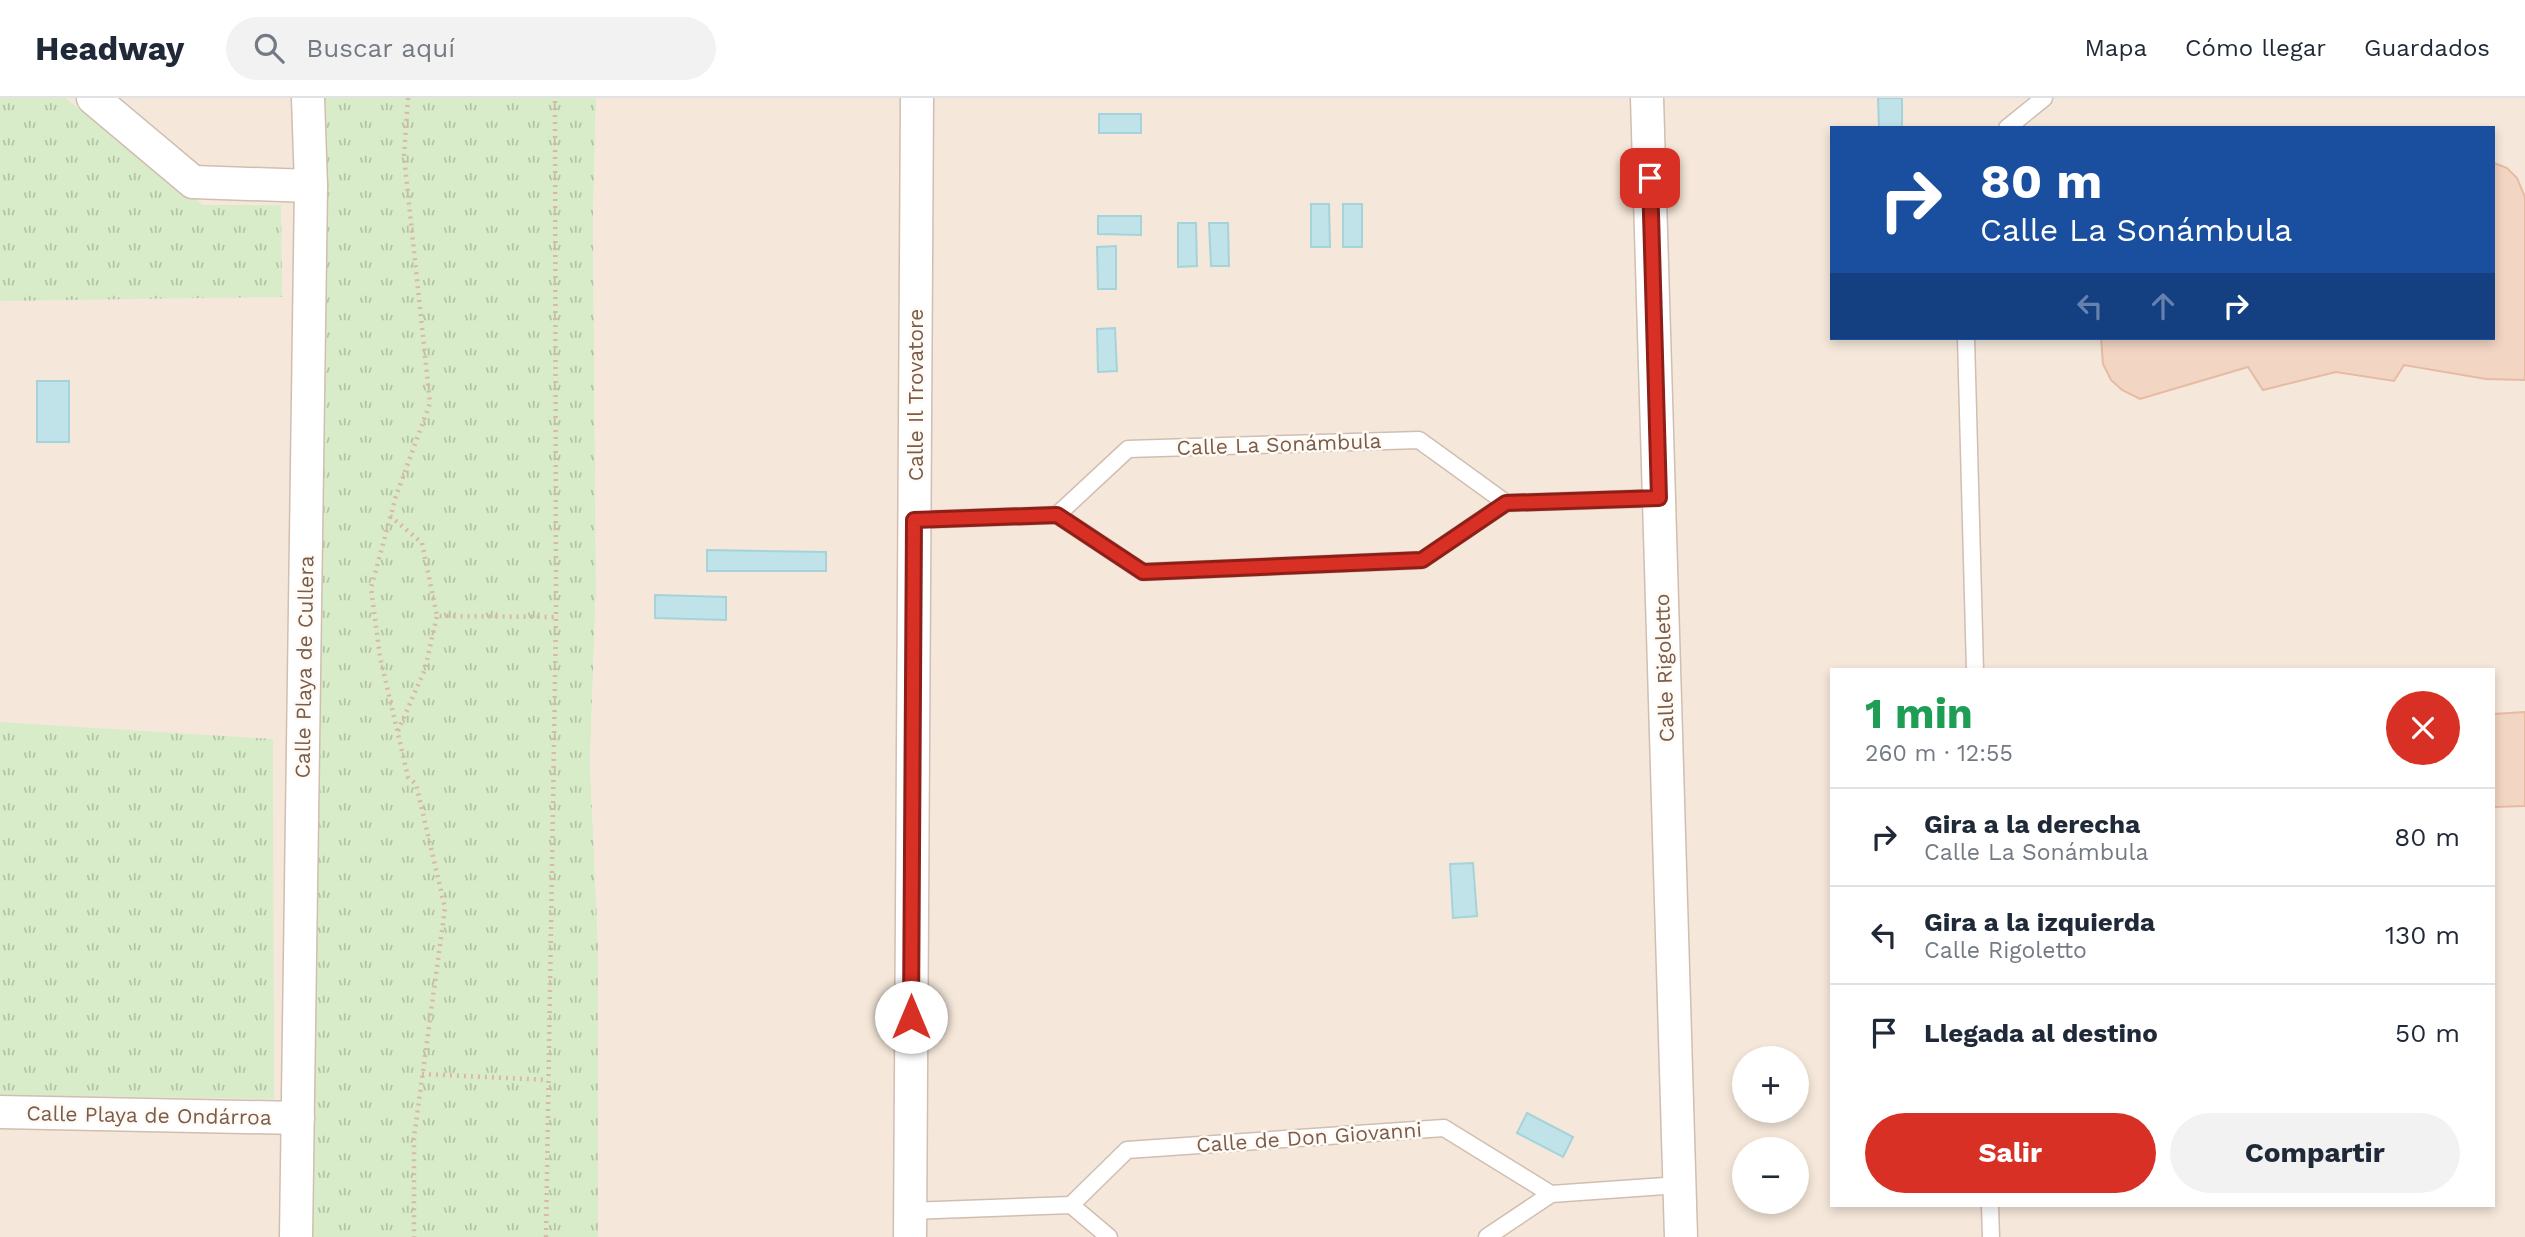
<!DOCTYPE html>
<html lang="es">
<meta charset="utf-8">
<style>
:root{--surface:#fff;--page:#f2f2f3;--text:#1f2937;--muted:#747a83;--line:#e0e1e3;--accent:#d93025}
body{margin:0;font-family:"Work Sans",sans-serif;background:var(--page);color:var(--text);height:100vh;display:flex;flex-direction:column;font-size:26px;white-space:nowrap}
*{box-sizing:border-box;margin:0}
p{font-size:23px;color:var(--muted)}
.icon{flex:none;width:38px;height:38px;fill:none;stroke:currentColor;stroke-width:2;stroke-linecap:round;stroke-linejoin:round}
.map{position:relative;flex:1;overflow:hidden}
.sheet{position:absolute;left:1830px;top:570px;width:665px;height:539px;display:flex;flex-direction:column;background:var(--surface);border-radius:0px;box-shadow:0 4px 10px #0003}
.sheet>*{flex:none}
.banner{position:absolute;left:1830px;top:28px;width:665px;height:214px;border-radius:0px;box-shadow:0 4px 10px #0003;background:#1a4fa0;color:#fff;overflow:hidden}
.fabs{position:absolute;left:1732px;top:948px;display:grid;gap:14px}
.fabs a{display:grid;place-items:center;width:77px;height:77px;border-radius:50%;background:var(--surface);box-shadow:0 4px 10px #0003;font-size:35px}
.pin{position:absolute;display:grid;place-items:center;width:60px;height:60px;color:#fff;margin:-30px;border-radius:14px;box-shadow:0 4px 10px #0006}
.me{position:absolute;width:77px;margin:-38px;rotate:0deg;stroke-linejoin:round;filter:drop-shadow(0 0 5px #0008)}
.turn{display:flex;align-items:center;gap:24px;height:147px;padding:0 35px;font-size:32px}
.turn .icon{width:91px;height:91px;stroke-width:2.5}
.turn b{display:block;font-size:49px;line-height:60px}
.lanes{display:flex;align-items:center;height:66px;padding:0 35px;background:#0003;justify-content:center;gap:35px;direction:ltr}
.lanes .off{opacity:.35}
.round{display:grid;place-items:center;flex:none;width:74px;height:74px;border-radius:37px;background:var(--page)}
.overview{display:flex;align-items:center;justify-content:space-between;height:119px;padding:0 35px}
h1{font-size:42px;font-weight:700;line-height:52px;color:#1e9e55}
.button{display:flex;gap:14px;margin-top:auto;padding:14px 35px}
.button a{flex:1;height:80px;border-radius:42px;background:var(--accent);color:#fff;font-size:28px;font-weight:700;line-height:80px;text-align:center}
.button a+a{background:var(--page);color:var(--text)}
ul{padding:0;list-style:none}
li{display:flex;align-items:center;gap:21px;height:98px;padding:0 35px;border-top:2px solid var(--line)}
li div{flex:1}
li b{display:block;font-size:26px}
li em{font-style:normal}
header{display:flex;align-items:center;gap:42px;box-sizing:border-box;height:98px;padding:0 35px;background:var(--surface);border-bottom:2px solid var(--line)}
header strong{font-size:33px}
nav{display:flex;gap:38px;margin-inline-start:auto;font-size:24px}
.search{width:490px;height:63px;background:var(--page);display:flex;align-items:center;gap:18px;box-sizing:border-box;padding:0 24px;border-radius:38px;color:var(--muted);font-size:26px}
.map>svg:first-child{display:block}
.residential{fill:#f5e8da;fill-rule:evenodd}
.park{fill:url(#park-tufts)}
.water{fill:#bfe3e8;stroke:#a5d3da;stroke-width:2}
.building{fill:#f3d5c3;stroke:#e6bba3;stroke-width:2}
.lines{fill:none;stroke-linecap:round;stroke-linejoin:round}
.service-casing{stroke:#d1beb0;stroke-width:19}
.minor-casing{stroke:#d1beb0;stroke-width:35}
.path{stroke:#d9b8a5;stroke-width:4.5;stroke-dasharray:2 5;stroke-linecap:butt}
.service{stroke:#fff;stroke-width:16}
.minor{stroke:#fff;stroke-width:32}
.route-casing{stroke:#8d1f18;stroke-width:18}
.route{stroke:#d93025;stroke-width:12}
.labels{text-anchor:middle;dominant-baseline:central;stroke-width:5;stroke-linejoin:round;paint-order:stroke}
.street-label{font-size:21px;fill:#7a5c4d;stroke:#fffaf3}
</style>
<header>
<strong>Headway</strong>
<div class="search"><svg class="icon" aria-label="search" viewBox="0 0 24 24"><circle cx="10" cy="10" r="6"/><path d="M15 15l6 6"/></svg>Buscar aquí</div>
<nav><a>Mapa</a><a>Cómo llegar</a><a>Guardados</a></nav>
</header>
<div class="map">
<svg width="2525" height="1139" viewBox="0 0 2525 1139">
<defs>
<pattern id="park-tufts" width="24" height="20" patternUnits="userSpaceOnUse" patternTransform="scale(1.75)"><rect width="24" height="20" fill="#d8ecc9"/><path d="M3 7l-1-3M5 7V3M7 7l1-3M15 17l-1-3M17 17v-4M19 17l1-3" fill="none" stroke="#b4c2a5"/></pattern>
</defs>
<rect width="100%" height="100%" fill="#fdf6ec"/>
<!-- residential -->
<g class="residential">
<polygon points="0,0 318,0 310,1139 0,1139"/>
<path d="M596,0h1929v1139h-1927v-293l-8,-181 6,-177 -3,-367zM1832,30h662v210h-662zM1832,572h662v536h-662zM1745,961h52v52h-52zM1745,1052h52v52h-52z"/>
</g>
<!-- park -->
<g class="park">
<polygon points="0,0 65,0 203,107 281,107 282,199 0,203"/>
<polygon points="318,0 596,0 593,121 596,488 590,665 598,846 598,1139 310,1139"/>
<polygon points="0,624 273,641 274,1001 0,997"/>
</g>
<!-- water -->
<g class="water">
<polygon points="1878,0 1902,0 1902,30 1879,30"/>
<rect x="1099" y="16" width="42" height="19"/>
<polygon points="1311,106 1329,106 1330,149 1311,149"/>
<rect x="1343" y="106" width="19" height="43"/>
<polygon points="1098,118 1141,118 1141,137 1098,136"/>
<polygon points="1178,125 1196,125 1197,168 1178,169"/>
<polygon points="1209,125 1228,125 1229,168 1211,168"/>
<polygon points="1116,148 1116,191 1098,191 1097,149"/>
<polygon points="1115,230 1117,273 1098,274 1097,231"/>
<rect x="37" y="283" width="32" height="61"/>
<polygon points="707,452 826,454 826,473 707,473"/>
<polygon points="655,497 726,499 726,522 655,520"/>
<polygon points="1473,765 1477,818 1453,820 1450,766"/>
<polygon points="1527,1015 1573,1039 1563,1059 1517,1035"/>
</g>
<!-- building -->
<g class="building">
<polygon points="2494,65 2507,70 2517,80 2525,99 2525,282 2486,281 2404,267 2394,283 2336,274 2263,292 2248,269 2140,301 2122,292 2111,282 2103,266 2101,240 2494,240"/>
<polygon points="2525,614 2525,708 2494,709 2494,616"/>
</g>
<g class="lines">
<defs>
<g id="service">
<polyline points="2007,30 2044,0"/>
<polyline points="1966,240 1975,572"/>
<polyline points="1057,417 1128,351 1419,342 1506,405"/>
<polyline points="914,422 1057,417 1143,474 1422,462 1506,405 1659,400"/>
<polyline points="1071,1107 1127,1052 1444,1030 1551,1096"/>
<polyline points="1990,1108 1991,1139"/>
<polyline points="909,1113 1071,1107 1109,1139"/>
<polyline points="1487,1139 1551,1096 1679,1087"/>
</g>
<g id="minor">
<polyline points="93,0 193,84 311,88"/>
<polyline points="1647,0 1681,1139"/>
<polyline points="0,1014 298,1020"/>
<polyline points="296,1139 311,88 308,0"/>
<polyline points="910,1139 917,0"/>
</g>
</defs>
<!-- service casing -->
<use href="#service" class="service-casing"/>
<!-- minor casing -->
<use href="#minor" class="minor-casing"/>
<!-- path -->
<g class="path">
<polyline points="408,0 404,58 430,305 396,398 371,490 380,559 408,679 416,686 445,810 414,1040 414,1139"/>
<polyline points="390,418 422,445 437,518 556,519"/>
<polyline points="398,633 425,571 437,518"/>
<polyline points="422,976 548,982"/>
<polyline points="546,1139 556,519 555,0"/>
</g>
<!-- service -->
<use href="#service" class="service"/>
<!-- minor -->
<use href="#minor" class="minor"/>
</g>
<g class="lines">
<defs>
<polyline id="route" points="911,919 914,422 1057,417 1143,474 1422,462 1506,405 1659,400 1650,80"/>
</defs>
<!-- route casing -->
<use href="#route" class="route-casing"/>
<!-- route -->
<use href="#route" class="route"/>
</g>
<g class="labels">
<!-- street labels -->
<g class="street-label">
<text transform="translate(915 297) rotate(-90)">Calle Il Trovatore</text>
<text transform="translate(1279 346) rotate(-2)">Calle La Sonámbula</text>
<text transform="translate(304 569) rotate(-89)">Calle Playa de Cullera</text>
<text transform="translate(1664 570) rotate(-92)">Calle Rigoletto</text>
<text transform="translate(149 1017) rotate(1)">Calle Playa de Ondárroa</text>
<text transform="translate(1309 1039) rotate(-4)">Calle de Don Giovanni</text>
</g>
</g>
</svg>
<div class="fabs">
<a>+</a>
<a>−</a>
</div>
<div class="pin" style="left:1650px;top:80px;background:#d93025"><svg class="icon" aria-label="arrive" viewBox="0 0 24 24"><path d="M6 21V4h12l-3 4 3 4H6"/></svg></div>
<svg class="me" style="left:911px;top:919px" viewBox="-20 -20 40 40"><circle r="19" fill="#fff"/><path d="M0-13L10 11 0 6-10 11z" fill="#d93025"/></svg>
<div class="banner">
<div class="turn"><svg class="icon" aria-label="right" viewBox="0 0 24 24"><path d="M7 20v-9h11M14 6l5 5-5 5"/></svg><div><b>80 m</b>Calle La Sonámbula</div></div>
<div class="lanes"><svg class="icon off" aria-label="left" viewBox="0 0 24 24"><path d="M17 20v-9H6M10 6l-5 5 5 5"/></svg><svg class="icon off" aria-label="ahead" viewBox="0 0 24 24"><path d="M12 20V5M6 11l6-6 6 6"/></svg><svg class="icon" aria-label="right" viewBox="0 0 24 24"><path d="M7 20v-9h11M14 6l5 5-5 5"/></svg></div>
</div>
<section class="sheet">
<div class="overview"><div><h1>1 min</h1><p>260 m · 12:55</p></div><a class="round" style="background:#d93025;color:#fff"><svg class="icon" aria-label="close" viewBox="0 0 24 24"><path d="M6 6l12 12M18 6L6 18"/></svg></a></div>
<ul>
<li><svg class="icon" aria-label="right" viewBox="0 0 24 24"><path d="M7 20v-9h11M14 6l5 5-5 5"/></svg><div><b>Gira a la derecha</b><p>Calle La Sonámbula</p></div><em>80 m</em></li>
<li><svg class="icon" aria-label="left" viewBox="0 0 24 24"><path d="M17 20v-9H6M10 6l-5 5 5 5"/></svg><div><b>Gira a la izquierda</b><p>Calle Rigoletto</p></div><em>130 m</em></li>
<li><svg class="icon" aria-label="arrive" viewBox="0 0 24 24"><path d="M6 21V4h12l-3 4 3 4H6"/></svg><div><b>Llegada al destino</b></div><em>50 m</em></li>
</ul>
<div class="button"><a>Salir</a><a>Compartir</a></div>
</section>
</div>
